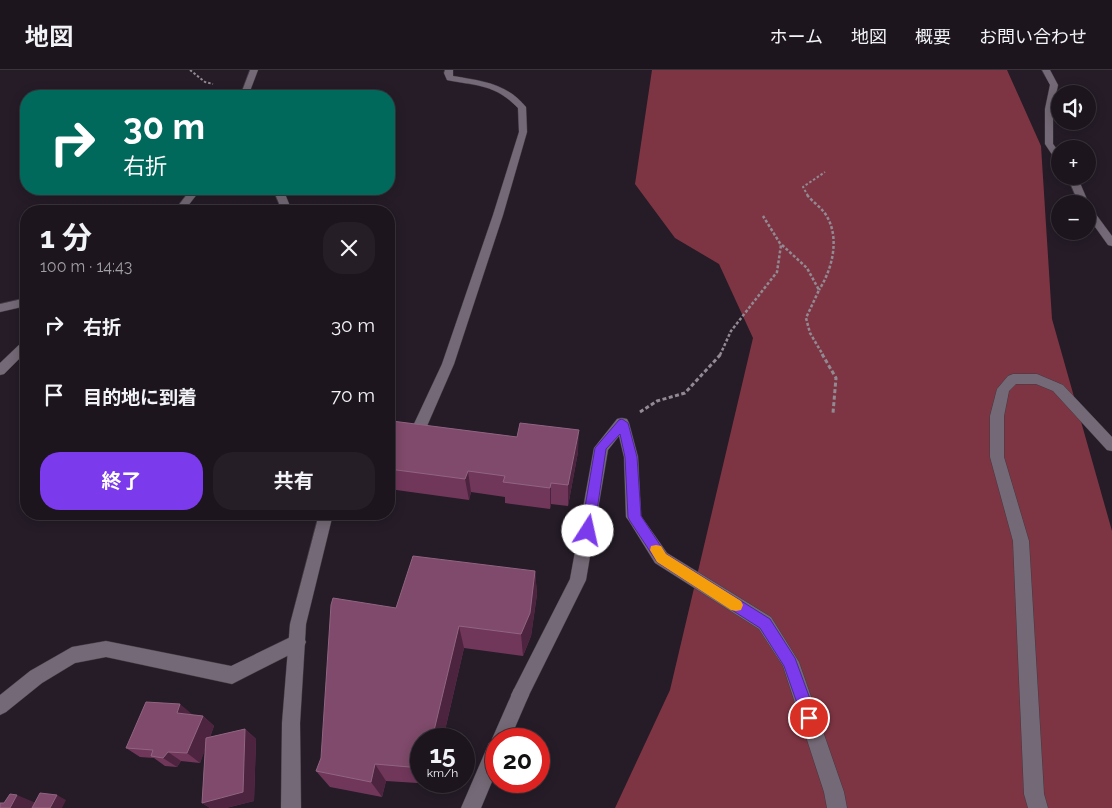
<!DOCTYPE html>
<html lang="ja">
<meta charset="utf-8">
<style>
:root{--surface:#1c151d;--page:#251e26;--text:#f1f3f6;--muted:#a09fa4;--line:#3a343b;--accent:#7c3aed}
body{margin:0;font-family:Raleway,"Noto Sans JP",sans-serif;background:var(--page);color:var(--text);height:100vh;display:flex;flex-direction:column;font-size:19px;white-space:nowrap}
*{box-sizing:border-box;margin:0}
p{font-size:16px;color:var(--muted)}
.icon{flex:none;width:28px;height:28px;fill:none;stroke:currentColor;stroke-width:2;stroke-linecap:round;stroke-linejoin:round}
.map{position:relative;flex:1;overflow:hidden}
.panel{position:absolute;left:20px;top:135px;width:375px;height:315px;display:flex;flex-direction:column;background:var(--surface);border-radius:20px;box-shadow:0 2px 12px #0003,0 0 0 1px var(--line)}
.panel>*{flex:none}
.guide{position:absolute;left:20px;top:20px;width:375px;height:105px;border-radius:20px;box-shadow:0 2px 12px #0003,0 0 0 1px var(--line);background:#00695c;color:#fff;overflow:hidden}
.tools{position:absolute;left:1051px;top:15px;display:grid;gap:10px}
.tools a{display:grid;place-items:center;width:45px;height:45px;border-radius:50%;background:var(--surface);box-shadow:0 2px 12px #0003,0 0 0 1px var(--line);font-size:25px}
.speed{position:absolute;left:410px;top:658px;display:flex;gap:10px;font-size:25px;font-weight:700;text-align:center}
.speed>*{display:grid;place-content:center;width:65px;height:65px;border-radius:50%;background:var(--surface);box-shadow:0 2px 12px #0003,0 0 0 1px var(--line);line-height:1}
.speed small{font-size:12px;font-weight:400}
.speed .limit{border:8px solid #d22;background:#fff;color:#111}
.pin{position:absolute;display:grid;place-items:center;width:42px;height:42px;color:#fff;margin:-21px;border:2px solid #fff;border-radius:50%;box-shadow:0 1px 5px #0007}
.me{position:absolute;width:55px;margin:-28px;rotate:10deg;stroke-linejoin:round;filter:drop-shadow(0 0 4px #0008)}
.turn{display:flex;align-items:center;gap:18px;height:105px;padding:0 20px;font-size:22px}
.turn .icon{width:65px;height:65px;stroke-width:2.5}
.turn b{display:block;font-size:35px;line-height:42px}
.round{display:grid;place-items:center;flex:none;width:52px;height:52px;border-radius:20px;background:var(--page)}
.headline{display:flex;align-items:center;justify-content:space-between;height:85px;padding:0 20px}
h1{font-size:30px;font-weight:700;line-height:38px}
.primary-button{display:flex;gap:10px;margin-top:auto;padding:10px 20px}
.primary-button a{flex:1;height:58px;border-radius:20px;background:var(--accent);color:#fff;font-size:20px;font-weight:700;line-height:58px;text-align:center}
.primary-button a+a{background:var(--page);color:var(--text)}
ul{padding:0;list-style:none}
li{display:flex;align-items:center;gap:15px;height:70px;padding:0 20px}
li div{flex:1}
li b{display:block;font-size:19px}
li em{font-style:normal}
header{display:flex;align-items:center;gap:30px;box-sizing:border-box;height:70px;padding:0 25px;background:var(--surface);border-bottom:1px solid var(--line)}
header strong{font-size:24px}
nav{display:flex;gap:28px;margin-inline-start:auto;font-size:18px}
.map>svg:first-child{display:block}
.forest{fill:#7e3543}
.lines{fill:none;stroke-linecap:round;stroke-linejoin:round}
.service-casing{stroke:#403a42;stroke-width:1}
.minor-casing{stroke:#403a42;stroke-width:1}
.tertiary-casing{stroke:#403a42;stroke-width:1}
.path-far2{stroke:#918a93;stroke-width:2;stroke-dasharray:2.5 2;stroke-linecap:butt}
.path-far1{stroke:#918a93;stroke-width:2.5;stroke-dasharray:3 2;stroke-linecap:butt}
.path{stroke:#918a93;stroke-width:3;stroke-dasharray:4 2.5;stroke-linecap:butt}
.service{fill:#746a77;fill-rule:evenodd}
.minor{fill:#746a77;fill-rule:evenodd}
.tertiary{fill:#746a77;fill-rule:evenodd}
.wall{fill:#71375b}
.shaded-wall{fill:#4d243f}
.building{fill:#7f4a6b;stroke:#916481}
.route{fill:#7c3aed;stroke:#51269a}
.slow{fill:#f59e0b}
</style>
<header>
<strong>地図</strong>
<nav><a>ホーム</a><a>地図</a><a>概要</a><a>お問い合わせ</a></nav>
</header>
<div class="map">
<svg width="1112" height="738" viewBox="0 0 1112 738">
<rect width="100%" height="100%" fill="#251c27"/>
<!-- forest -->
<polygon class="forest" points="652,0 1007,0 1041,76 1052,249 1112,461 1112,738 615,738 670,620 753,268 719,194 675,168 635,114"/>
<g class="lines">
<defs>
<g id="service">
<path d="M445,0h8v6c29,5 53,7 73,31l1,25 -24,83 -49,149 -27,62 -2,4h-10l-2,-4 29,-62 51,-149 26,-83 -1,-24c-23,-24 -41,-22 -71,-28l-3,-7z"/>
<polygon points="246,19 249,19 249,23 226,26 228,21"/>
<polygon points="191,119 201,119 184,141 174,141"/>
<polygon points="26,228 26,236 0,242 0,234"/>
<polygon points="26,271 26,282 4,304 0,305 0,293 22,272"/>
<polygon points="1013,304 1037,304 1063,315 1112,367 1112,381 1107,380 1053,321 1036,314 1016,314 1009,321 1004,346 1004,387 1029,471 1044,724 1048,738 1028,738 1024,724 1013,471 990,387 990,346 997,319 1008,306"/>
<polygon points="622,348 627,349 629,353 638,387 641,446 667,483 771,547 799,592 844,722 847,738 827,738 824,722 783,596 759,559 655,493 629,451 626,447 624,387 619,366 608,380 586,510 526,631 520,634 514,631 511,625 514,619 570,509 594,378 617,349"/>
<polygon points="297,564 303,566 306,572 303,578 232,614 106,587 75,593 42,613 6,642 0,645 0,625 30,601 72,577 106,571 231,596"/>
</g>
<g id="minor">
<polygon points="1042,0 1050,0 1058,15 1053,39 1053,74 1060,83 1060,93 1057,92 1045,74 1045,39 1050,15"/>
<polygon points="1067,106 1077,106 1089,134 1088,136 1088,134 1079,134"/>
<polygon points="1088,138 1092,139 1112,166 1112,176 1108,175 1088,147"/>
<polygon points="520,616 526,619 529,625 510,669 496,669 496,702 481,738 461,738 489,673 493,672 492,669 514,619"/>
</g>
<g id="tertiary">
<polygon points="250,0 258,0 250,21 251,26 243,26 242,21"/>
<polygon points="273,119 283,119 292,141 282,141"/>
<polygon points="319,444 333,444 306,554 300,653 301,738 281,738 282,653 290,554"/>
</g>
</defs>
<!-- service casing -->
<use href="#service" class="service-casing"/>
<!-- minor casing -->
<use href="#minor" class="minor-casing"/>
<!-- tertiary casing -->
<use href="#tertiary" class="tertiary-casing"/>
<!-- path-far2 -->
<g class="path-far2">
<polyline points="190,0 205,12 213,14"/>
<polyline points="808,126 803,117 825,102"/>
</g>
<!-- path-far1 -->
<g class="path-far1">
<path d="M807,125c5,6 12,11 17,17 17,23 9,56 -5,78"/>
<polyline points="782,175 807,198 819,220 806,248 810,263 823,285"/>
<polyline points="720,285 731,261 777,202 781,175 763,146"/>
</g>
<!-- path -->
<g class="path">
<polyline points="822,284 836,308 833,343"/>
<polyline points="640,342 657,331 685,323 721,284"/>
</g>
<!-- service -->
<use href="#service" class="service"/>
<!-- minor -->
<use href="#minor" class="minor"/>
<!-- tertiary -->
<use href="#tertiary" class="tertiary"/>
</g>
<!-- wall -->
<g class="wall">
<polygon points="389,358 578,382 568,436 551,434 550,439 505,433 505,427 471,422 469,430 389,419"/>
<polygon points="535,501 537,524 531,566 523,586 464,578 443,669 421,669 421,711 434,711 433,714 386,711 382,727 330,717 316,701 396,538"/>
<polygon points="192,645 203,646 214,656 210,667 245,659 256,669 254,731 226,738 210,738 202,733 205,679 200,693 181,691 177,697 165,696 154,688 140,687 126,678"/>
</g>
<!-- shaded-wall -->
<g class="shaded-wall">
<polygon points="579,360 578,382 568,436 568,415"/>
<polygon points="468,401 471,422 469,430 465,409"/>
<polygon points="551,413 551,434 550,439 550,418"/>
<polygon points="535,501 537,524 531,566 523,586 521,564"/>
<polygon points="459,556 464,578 443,669 432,669"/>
<polygon points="180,634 193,645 177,643"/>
<polygon points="203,646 214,656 200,693 187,683"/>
<polygon points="245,659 256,669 254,731 226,738 210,738 202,733"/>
<polygon points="168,682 181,691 177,697 163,688"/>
<polygon points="375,694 386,711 382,727 371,712"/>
<polygon points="17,725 36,733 34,738 10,738"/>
<polygon points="57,725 66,730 62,738 50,738"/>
</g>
<!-- building -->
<g class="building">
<polygon points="392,351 517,367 520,353 579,360 568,415 551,413 550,418 503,412 505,406 468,401 465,409 389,399 389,358"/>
<polygon points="413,486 535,501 530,543 521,564 459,556 432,669 421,669 421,698 375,694 371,712 316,701 321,688 331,535 333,528 396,538"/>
<polygon points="146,632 180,634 177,643 203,646 187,683 168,682 163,688 151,686 153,680 126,678"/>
<polygon points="245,659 243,722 202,733 206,668"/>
<polygon points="40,723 57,725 50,738 32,738"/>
<polygon points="10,724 17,725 10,738 0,738 0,733 4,733"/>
</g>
<!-- route -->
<polygon class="route" points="622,349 628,353 637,387 641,446 666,484 770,549 795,588 817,648 814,653 809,655 804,653 784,596 760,558 657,492 630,451 628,447 625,387 620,364 606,379 594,461 592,465 588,467 583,465 581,461 595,378 619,350"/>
<!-- slow -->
<polygon class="slow" points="656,475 661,476 666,484 741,531 743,535 741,540 736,541 731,540 657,492 650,480 651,476"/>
</svg>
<div class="tools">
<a><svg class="icon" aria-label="sound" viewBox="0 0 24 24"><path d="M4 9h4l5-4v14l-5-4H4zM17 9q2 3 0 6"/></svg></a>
<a>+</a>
<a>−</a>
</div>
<div class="speed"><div>15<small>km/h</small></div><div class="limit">20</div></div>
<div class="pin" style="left:809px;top:648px;background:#d93025"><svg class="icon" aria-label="arrive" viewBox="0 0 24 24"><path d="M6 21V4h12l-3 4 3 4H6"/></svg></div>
<svg class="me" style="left:588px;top:461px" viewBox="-20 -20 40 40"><circle r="19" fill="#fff"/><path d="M0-13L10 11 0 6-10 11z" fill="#7c3aed"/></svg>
<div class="guide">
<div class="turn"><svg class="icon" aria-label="right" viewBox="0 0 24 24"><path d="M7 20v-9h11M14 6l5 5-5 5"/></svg><div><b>30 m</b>右折</div></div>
</div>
<section class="panel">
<div class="headline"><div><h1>1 分</h1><p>100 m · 14:43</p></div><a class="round"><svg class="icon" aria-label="close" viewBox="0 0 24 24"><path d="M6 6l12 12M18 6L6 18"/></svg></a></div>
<ul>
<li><svg class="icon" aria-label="right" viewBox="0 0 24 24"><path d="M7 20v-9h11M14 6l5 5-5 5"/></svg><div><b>右折</b></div><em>30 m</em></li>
<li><svg class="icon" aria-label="arrive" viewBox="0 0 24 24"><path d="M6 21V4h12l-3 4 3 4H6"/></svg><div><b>目的地に到着</b></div><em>70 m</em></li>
</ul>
<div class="primary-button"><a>終了</a><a>共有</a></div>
</section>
</div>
